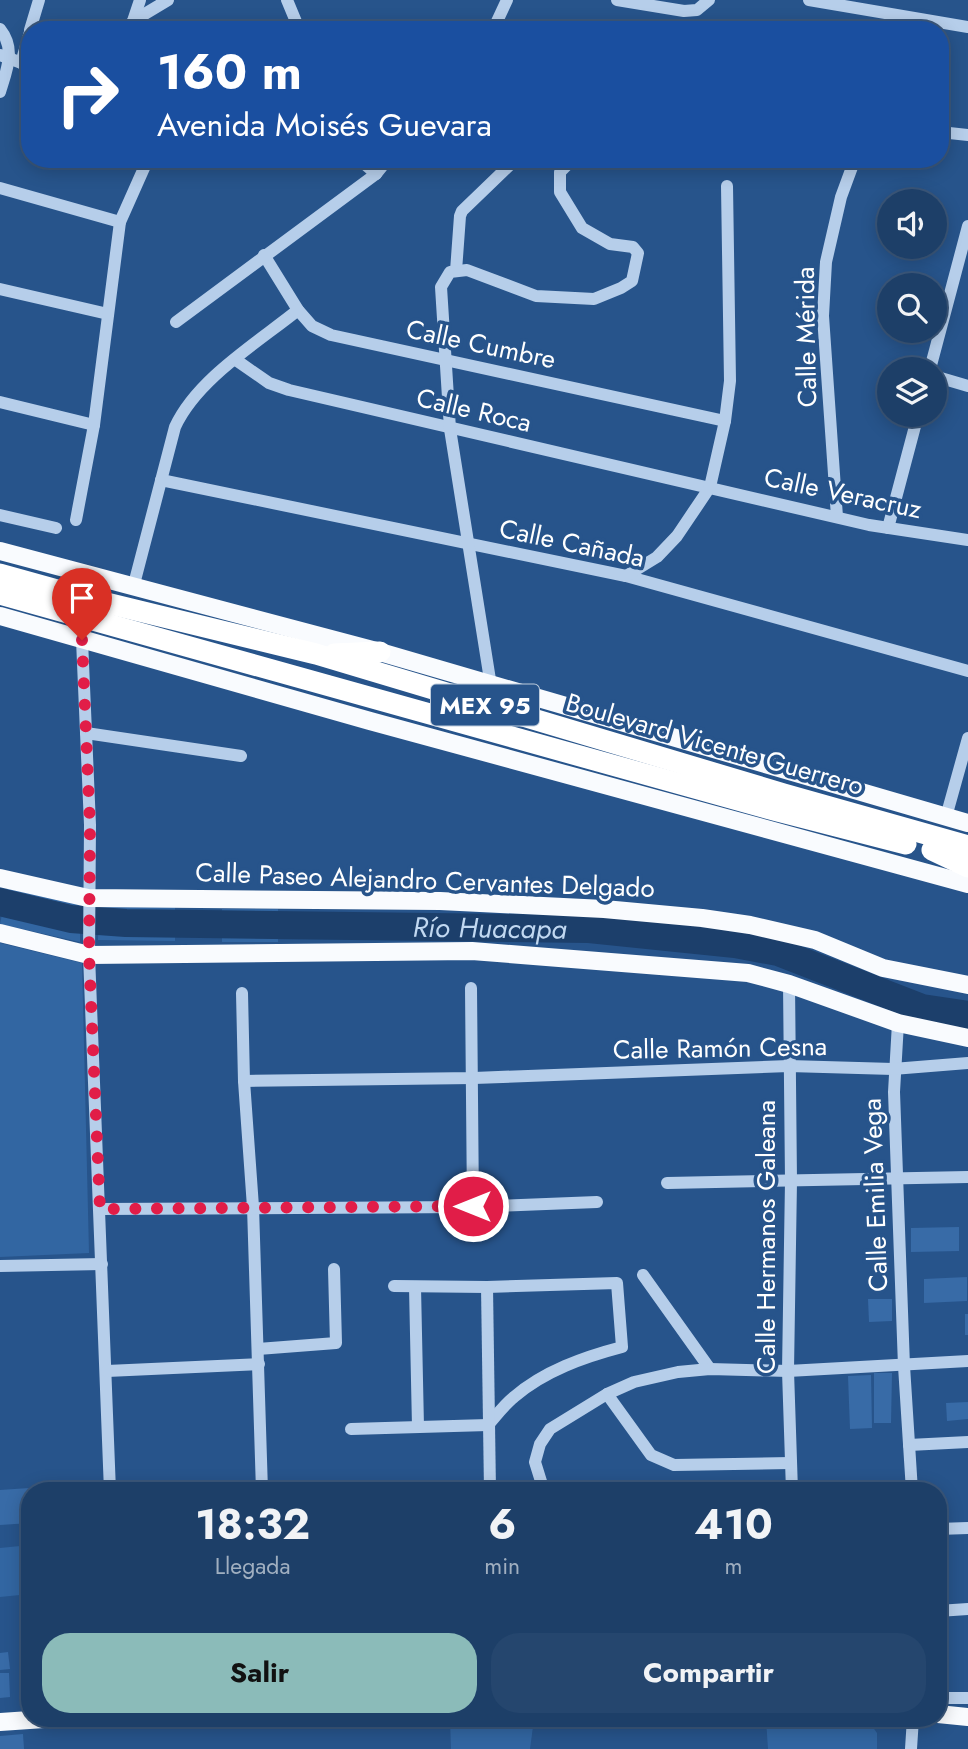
<!DOCTYPE html>
<html lang="es">
<meta charset="utf-8">
<style>
:root{--surface:#1d3f68;--page:#25466e;--text:#f1f3f6;--muted:#a0afc0;--line:#3b587c;--accent:#8bbbb9}
body{margin:0;font-family:Jost,sans-serif;background:var(--page);color:var(--text);height:100vh;display:flex;flex-direction:column;font-size:26px;white-space:nowrap}
*{box-sizing:border-box;margin:0}
p{font-size:23px;color:var(--muted)}
.icon{flex:none;width:38px;height:38px;fill:none;stroke:currentColor;stroke-width:2;stroke-linecap:round;stroke-linejoin:round}
.map{position:relative;flex:1;overflow:hidden}
.side{position:absolute;left:21px;top:1482px;width:926px;height:245px;display:flex;flex-direction:column;background:var(--surface);border-radius:28px;box-shadow:0 4px 18px #0003,0 0 0 2px var(--line)}
.side>*{flex:none}
.hud{position:absolute;left:21px;top:21px;width:928px;height:147px;border-radius:28px;box-shadow:0 4px 18px #0003,0 0 0 2px var(--line);background:#1a4fa0;color:#fff;overflow:hidden}
.tools{position:absolute;left:877px;top:189px;display:grid;gap:14px}
.tools a{display:grid;place-items:center;width:70px;height:70px;border-radius:50%;background:var(--surface);box-shadow:0 4px 18px #0003,0 0 0 2px var(--line);font-size:35px}
.pin{position:absolute;display:grid;place-items:center;width:60px;height:60px;color:#fff;margin:-72px -30px;border-radius:50% 50% 50% 0;rotate:-45deg;box-shadow:0 0 7px #0007}
.pin .icon{rotate:45deg}
.me{position:absolute;width:77px;margin:-38px;rotate:270deg;stroke-linejoin:round;filter:drop-shadow(0 0 5px #0008)}
.turn{display:flex;align-items:center;gap:24px;height:147px;padding:0 21px;font-size:32px}
.turn .icon{width:91px;height:91px;stroke-width:2.5}
.turn b{display:block;font-size:49px;line-height:60px}
.eta{display:flex;justify-content:space-evenly;align-items:center;height:119px;text-align:center}
.eta b{font-size:42px;font-weight:700;line-height:49px}
.action{display:flex;gap:14px;margin-top:auto;padding:14px 21px}
.action a{flex:1;height:80px;border-radius:28px;background:var(--accent);color:#111;font-size:28px;font-weight:700;line-height:80px;text-align:center}
.action a+a{background:var(--page);color:var(--text)}
.map>svg:first-child{display:block}
.green{fill:#3266a2}
.lines{fill:none;stroke-linecap:round;stroke-linejoin:round}
.river{stroke:#1c3f6b;stroke-width:28}
.building{fill:#386ba7}
.minor{stroke:#b6ceea;stroke-width:12}
.major{stroke:#f9fbfe;stroke-width:18}
.highway{stroke:#fff;stroke-width:21}
.route{stroke:#e11d48;stroke-width:12;stroke-dasharray:0 21.6}
.labels{text-anchor:middle;dominant-baseline:central;stroke-width:7;stroke-linejoin:round;paint-order:stroke}
.shield{fill:#27548b;stroke:#beccdc;stroke-width:2}
.shield-label{font-size:24px;font-weight:bold;fill:#fff}
.street-label{font-size:26px;fill:#fff;stroke:#27548b}
.water-label{font-size:28px;font-style:italic;fill:#c1d8f1;stroke:#27548b}
</style>
<div class="map">
<svg width="968" height="1749" viewBox="0 0 968 1749">
<rect width="100%" height="100%" fill="#27548b"/>
<!-- green -->
<g class="green">
<polygon points="8,886 80,901 80,942 0,924"/>
<polygon points="99,906 175,907 175,941 98,940"/>
<polygon points="278,909 278,942 222,942 222,909"/>
<polygon points="0,943 82,963 89,1253 0,1257"/>
<polygon points="30,1545 30,1594 0,1597 0,1548"/>
<polygon points="854,1718 869,1722 877,1733 877,1749 768,1749 766,1719"/>
<polygon points="450,1719 534,1719 530,1749 451,1749"/>
</g>
<g class="lines">
<!-- river -->
<path class="river" id="s1" d="M0,902l71,17 55,4 463,6 146,15 43,8 144,56 46,7"/>
</g>
<!-- building -->
<g class="building">
<polygon points="959,1227 959,1251 911,1252 911,1228"/>
<polygon points="967,1277 967,1301 924,1303 924,1279"/>
<polygon points="868,1299 892,1299 892,1321 869,1322"/>
<rect x="965" y="1314" width="3" height="21"/>
<polygon points="874,1373 892,1373 891,1423 874,1423"/>
<polygon points="871,1375 872,1428 850,1429 848,1376"/>
<polygon points="968,1402 968,1419 947,1421 946,1403"/>
<polygon points="73,1485 73,1491 30,1491 30,1523 0,1525 0,1490"/>
<polygon points="8,1652 10,1669 0,1670 0,1653"/>
<polygon points="0,1673 9,1673 10,1697 0,1698"/>
<polygon points="23,1734 24,1749 0,1749 0,1736"/>
</g>
<g class="lines">
<!-- minor -->
<g class="minor">
<polyline points="287,0 297,24"/>
<polyline points="617,0 684,11 697,10 709,0"/>
<polyline points="809,0 968,27"/>
<polyline points="133,21 168,0"/>
<path d="M0,29c16,20 7,40 0,63"/>
<polyline points="30,30 39,0"/>
<polyline points="130,30 140,0"/>
<path d="M277,30c13,-4 25,-9 36,0"/>
<polyline points="493,30 507,0"/>
<polyline points="0,55 30,66"/>
<polyline points="21,63 30,32"/>
<polyline points="940,132 968,135"/>
<polyline points="359,159 376,174"/>
<polyline points="0,188 120,222"/>
<polyline points="264,255 298,310 312,326 331,335 725,421"/>
<polyline points="456,271 460,216 462,211 516,159"/>
<polyline points="0,289 108,314"/>
<polyline points="176,322 376,174 388,159"/>
<polyline points="236,360 269,383 289,390 869,525 968,540"/>
<polyline points="930,369 968,226"/>
<polyline points="934,376 968,386"/>
<polyline points="0,402 94,425"/>
<polyline points="161,480 626,576 968,671"/>
<polyline points="0,515 56,528"/>
<polyline points="837,517 823,316 826,262 841,197 855,159"/>
<polyline points="76,520 94,425 120,222 148,159"/>
<polyline points="888,528 918,415"/>
<polyline points="626,576 657,557 677,536 710,487 725,421 730,381 727,186"/>
<path d="M133,588l42,-161c22,-48 82,-84 123,-117"/>
<polyline points="82,640 90,825 89,955 110,1491"/>
<polyline points="491,686 450,429 441,287 450,272 467,270 536,296 594,299 621,288 632,281 638,253 633,247 610,244 582,228 560,192 560,172 573,159"/>
<polyline points="86,733 241,756"/>
<polyline points="946,817 968,738"/>
<polyline points="789,984 791,1181 788,1371 792,1491"/>
<polyline points="471,988 473,1207"/>
<polyline points="242,993 244,1081 253,1207 262,1491"/>
<polyline points="898,1023 894,1092 904,1366 912,1491"/>
<polyline points="244,1081 474,1078 789,1066 893,1069 968,1063"/>
<polyline points="667,1183 968,1177"/>
<polyline points="100,1209 473,1207 597,1202"/>
<polyline points="0,1266 102,1264"/>
<polyline points="643,1275 710,1369"/>
<path d="M394,1286l93,1 130,-4 5,64c-38,10 -78,24 -108,50 -10,8 -18,19 -26,28"/>
<polyline points="415,1287 418,1427"/>
<polyline points="487,1287 490,1491"/>
<polyline points="258,1349 336,1343 334,1269"/>
<polyline points="107,1371 259,1364"/>
<polyline points="607,1394 651,1455 674,1465 791,1463"/>
<polyline points="351,1429 488,1425"/>
<polyline points="909,1445 968,1442"/>
<polyline points="544,1491 535,1462 540,1444 550,1429 607,1394 634,1382 678,1372 710,1369 788,1371 968,1361"/>
<polyline points="938,1529 968,1528"/>
<polyline points="938,1611 968,1609"/>
<polyline points="938,1698 968,1698"/>
<polyline points="911,1749 913,1718"/>
</g>
<!-- major -->
<g class="major">
<polyline points="0,551 380,652 968,823"/>
<polyline points="0,616 370,721 968,884"/>
<polyline points="0,878 88,898 440,901 604,909 702,918 750,925 815,940 883,968 968,985"/>
<polyline points="0,933 89,955 472,951 748,973 789,984 898,1023 968,1038"/>
<polyline points="938,1714 968,1717"/>
<polyline points="0,1722 59,1718"/>
</g>
<!-- highway -->
<g class="highway">
<polyline points="0,574 90,599 316,654 784,794 968,846"/>
<polyline points="0,594 777,811 906,844"/>
<polyline points="334,654 380,652"/>
<polyline points="932,850 968,867"/>
</g>
</g>
<g class="lines">
<!-- route -->
<polyline class="route" points="82,640 90,825 89,955 100,1209 473,1206"/>
</g>
<g class="labels">
<!-- shield labels -->
<rect class="shield" x="431" y="684.5" width="108" height="41" rx="5"/>
<g class="shield-label">
<text x="485" y="705">MEX 95</text>
</g>
<!-- street labels -->
<g class="street-label">
<text transform="translate(806 337) rotate(-91)">Calle Mérida</text>
<text transform="translate(481 344) rotate(12)">Calle Cumbre</text>
<text transform="translate(474 410) rotate(13)">Calle Roca</text>
<text transform="translate(843 493) rotate(12)">Calle Veracruz</text>
<text transform="translate(572 543) rotate(12)">Calle Cañada</text>
<text transform="translate(715 744) rotate(16)">Boulevard Vicente Guerrero</text>
<text transform="translate(425 880) rotate(2)">Calle Paseo Alejandro Cervantes Delgado</text>
<text transform="translate(720 1048) rotate(-1)">Calle Ramón Cesna</text>
<text transform="translate(875 1195) rotate(-92)">Calle Emilia Vega</text>
<text transform="translate(766 1237) rotate(-90)">Calle Hermanos Galeana</text>
</g>
<!-- water labels -->
<g class="water-label">
<text stroke="none"><textPath href="#s1" startOffset="492">Río Huacapa</textPath></text>
</g>
</g>
</svg>
<div class="tools">
<a><svg class="icon" aria-label="sound" viewBox="0 0 24 24"><path d="M4 9h4l5-4v14l-5-4H4zM17 9q2 3 0 6"/></svg></a>
<a><svg class="icon" aria-label="search" viewBox="0 0 24 24"><circle cx="10" cy="10" r="6"/><path d="M15 15l6 6"/></svg></a>
<a><svg class="icon" aria-label="layers" viewBox="0 0 24 24"><path d="M12 4l9 5-9 5-9-5zM3 14l9 5 9-5"/></svg></a>
</div>
<div class="pin" style="left:82px;top:640px;background:#d93025"><svg class="icon" aria-label="arrive" viewBox="0 0 24 24"><path d="M6 21V4h12l-3 4 3 4H6"/></svg></div>
<svg class="me" style="left:473px;top:1206px" viewBox="-20 -20 40 40"><circle r="17" fill="#e11d48" stroke="#fff" stroke-width="3"/><path d="M0-11L8 9 0 5-8 9z" fill="#fff"/></svg>
<div class="hud">
<div class="turn"><svg class="icon" aria-label="right" viewBox="0 0 24 24"><path d="M7 20v-9h11M14 6l5 5-5 5"/></svg><div><b>160 m</b>Avenida Moisés Guevara</div></div>
</div>
<section class="side">
<div class="eta">
<div><b>18:32</b><p>Llegada</p></div>
<div><b>6</b><p>min</p></div>
<div><b>410</b><p>m</p></div>
</div>
<div class="action"><a>Salir</a><a>Compartir</a></div>
</section>
</div>
